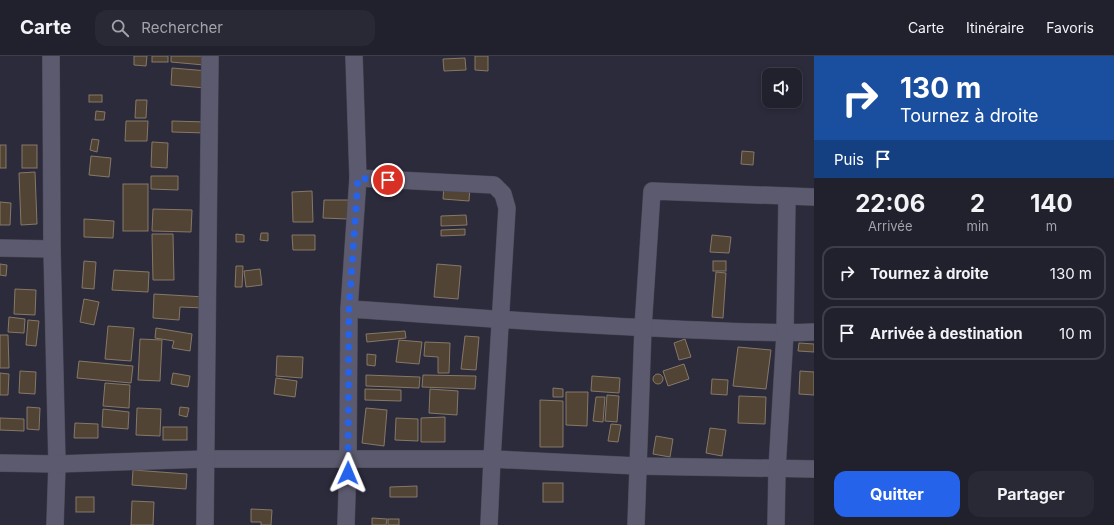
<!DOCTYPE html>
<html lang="fr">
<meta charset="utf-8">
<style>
:root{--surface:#21202d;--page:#292835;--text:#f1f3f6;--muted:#a2a3aa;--line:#3e3e49;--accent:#2563eb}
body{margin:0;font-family:Inter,sans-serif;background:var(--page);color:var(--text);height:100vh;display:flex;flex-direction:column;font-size:15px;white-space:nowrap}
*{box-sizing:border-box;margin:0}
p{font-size:13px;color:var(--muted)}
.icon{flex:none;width:22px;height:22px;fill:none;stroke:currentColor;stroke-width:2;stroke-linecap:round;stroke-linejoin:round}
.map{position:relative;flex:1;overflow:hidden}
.panel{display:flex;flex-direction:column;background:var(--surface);width:300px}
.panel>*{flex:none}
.top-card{background:#1a4fa0;color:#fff;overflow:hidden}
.buttons{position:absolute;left:762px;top:12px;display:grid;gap:8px}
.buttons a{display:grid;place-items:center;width:40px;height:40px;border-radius:8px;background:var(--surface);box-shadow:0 2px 6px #0003,0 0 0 1px var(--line);font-size:20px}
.pin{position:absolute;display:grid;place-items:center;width:34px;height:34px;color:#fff;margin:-17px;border:2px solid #fff;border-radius:50%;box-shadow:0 1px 4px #0007}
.me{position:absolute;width:44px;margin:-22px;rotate:1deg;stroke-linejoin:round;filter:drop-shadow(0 0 3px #0008)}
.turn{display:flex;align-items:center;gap:14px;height:84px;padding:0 20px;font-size:18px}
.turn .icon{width:52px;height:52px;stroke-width:2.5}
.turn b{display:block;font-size:28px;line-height:34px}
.then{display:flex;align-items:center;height:38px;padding:0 20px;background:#0003;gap:8px;font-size:15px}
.eta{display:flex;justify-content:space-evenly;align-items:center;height:68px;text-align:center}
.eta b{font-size:24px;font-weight:700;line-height:28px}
.cta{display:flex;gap:8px;margin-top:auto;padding:8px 20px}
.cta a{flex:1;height:46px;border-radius:12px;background:var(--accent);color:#fff;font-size:16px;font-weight:700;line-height:46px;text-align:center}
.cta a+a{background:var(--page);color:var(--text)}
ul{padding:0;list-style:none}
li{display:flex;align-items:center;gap:12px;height:54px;margin:0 8px 6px;padding:0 12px;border:2px solid var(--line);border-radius:12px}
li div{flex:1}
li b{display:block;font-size:15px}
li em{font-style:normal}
header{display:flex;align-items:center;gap:24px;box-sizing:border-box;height:56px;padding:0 20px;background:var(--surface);border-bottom:1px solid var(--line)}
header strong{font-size:19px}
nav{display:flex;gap:22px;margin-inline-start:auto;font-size:14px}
.search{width:280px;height:36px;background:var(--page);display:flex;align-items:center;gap:10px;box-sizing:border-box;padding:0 14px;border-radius:12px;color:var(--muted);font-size:15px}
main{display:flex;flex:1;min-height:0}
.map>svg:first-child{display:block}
.building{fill:#514434;stroke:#867867}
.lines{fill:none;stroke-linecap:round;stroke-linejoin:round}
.minor-casing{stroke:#4a4857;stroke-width:18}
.minor{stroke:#5c5a6e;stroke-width:17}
.route{stroke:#2563eb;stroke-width:7;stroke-dasharray:0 12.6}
</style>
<header>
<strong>Carte</strong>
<div class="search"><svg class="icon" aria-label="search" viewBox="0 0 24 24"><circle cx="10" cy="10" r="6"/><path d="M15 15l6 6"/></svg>Rechercher</div>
<nav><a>Carte</a><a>Itinéraire</a><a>Favoris</a></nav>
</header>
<main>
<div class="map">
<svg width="814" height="469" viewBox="0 0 814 469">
<rect width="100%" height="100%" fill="#2c2b3c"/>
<!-- building -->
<g class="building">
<polygon points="134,0 147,0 146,10 134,9"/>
<rect x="152" y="0" width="16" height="6"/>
<polygon points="171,0 205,0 204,9 171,6"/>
<polygon points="475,0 488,0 488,15 475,14"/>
<polygon points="465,2 466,14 444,15 443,3"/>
<polygon points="172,12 208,15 206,32 171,29"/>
<rect x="89" y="39" width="13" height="7"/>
<polygon points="136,44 147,44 146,62 135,62"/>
<polygon points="96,55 105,56 104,64 95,64"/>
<polygon points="126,65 148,65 147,85 125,85"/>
<polygon points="172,65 206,66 206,77 172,76"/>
<polygon points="92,83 99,84 97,96 90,94"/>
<polygon points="152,86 168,87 167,112 151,111"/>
<rect x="0" y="89" width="6" height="23"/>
<rect x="22" y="89" width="15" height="23"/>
<polygon points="742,95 754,96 753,109 741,108"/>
<polygon points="91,100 111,102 109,121 89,119"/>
<polygon points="35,116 37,168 21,169 19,117"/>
<polygon points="151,120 178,120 178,134 151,133"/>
<rect x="123" y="128" width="25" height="47"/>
<polygon points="444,129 470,131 469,145 443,143"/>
<polygon points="312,135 313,166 293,166 292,136"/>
<polygon points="324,144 348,144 348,163 323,162"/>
<polygon points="0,146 11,147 10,169 0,169"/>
<polygon points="153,153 192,154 191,176 152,175"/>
<polygon points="466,159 467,169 441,170 441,160"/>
<polygon points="84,163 114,165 113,182 84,181"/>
<polygon points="465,173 465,179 441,180 441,174"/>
<polygon points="261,177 268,177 268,185 260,184"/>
<polygon points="152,178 173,178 174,224 153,224"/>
<polygon points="236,178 244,179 244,186 236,186"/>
<polygon points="292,179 315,179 315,194 293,194"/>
<polygon points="712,179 731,181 729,197 710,196"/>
<polygon points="84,205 96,206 94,233 82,232"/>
<rect x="713" y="205" width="13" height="10"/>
<polygon points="0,208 7,209 6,220 0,219"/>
<polygon points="437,208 461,210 458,243 434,241"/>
<polygon points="236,210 243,210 242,231 235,231"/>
<polygon points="260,213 262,229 246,231 244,215"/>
<polygon points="114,214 149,216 148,236 112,234"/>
<polygon points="716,216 726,217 723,262 712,261"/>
<polygon points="15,233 36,234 35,259 14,258"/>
<polygon points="154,238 205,241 204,252 180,251 179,264 153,262"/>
<polygon points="84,243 99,246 94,269 80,266"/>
<polygon points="9,261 25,263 24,277 8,276"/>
<polygon points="28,264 39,265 36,290 26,289"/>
<polygon points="108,270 134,272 131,305 105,303"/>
<polygon points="156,272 192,278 190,295 172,292 174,285 155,282"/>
<polygon points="405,275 406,282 367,286 366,278"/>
<polygon points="0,279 8,279 9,312 0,312"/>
<polygon points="465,280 479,281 476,314 461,313"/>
<polygon points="140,283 162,284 160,325 138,324"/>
<polygon points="685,283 691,301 679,304 674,287"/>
<polygon points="399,284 422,286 419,308 396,306"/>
<polygon points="425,286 450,287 449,317 438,317 438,301 424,300"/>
<polygon points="799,287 814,288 814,296 798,295"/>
<polygon points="738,291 771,294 766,333 733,330"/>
<polygon points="367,298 376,299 375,310 367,309"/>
<polygon points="277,300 303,301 302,322 276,320"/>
<polygon points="79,305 133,310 131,327 77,322"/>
<polygon points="684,308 689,323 668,330 663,315"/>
<polygon points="20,315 36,316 35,338 19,337"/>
<polygon points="800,315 814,316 814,339 799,338"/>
<polygon points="0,317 9,318 8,339 0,339"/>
<polygon points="173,317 190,320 188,331 171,328"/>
<circle cx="658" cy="323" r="5"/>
<polygon points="366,319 420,321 419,332 366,330"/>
<polygon points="423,319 476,320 475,333 422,331"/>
<polygon points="592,320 620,322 619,337 591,335"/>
<polygon points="276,322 297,325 295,341 274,338"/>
<polygon points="712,323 728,324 727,339 711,338"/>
<polygon points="105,327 130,329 129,352 103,350"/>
<polygon points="553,332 563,333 563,341 553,341"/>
<polygon points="365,333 401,334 401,345 365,344"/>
<polygon points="430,333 458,335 457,359 429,357"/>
<polygon points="566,336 588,336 587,370 566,369"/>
<polygon points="607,339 619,340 617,366 605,365"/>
<polygon points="739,340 766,341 765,368 738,367"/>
<polygon points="596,341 605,341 603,366 593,365"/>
<polygon points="540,344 563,345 563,391 540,391"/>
<polygon points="27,351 40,352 39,374 27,373"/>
<polygon points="180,351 189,352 187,361 179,359"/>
<polygon points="137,352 161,353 160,380 136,379"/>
<polygon points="366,352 387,354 384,390 362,387"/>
<polygon points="103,353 129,356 128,373 102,371"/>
<polygon points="445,361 445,386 421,386 421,362"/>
<polygon points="0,362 24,363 24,375 0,374"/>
<polygon points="396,362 418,363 418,385 395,384"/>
<polygon points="75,367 98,368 98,382 74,382"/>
<polygon points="611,368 621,369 618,386 608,385"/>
<rect x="163" y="371" width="24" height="13"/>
<polygon points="710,372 726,374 722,400 706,397"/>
<polygon points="656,380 673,383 670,401 653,398"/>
<polygon points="133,414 187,418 186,433 132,429"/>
<rect x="543" y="427" width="20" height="19"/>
<polygon points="417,430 417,441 390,441 390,431"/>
<rect x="76" y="441" width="18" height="15"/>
<polygon points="132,445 154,446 153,469 131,469"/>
<polygon points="251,453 272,454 271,469 261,469 261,466 251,466"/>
<polygon points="372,462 387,463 386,469 372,469"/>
<rect x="388" y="463" width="11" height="6"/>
</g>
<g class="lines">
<defs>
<g id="minor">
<polyline points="51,0 52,193 57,408 55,469"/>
<polyline points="358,122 494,129 503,138 507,152 492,403 489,469"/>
<polyline points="0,192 52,193"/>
<path d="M349,253c108,7 217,16 326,20 46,2 93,5 139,3"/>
<polyline points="0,407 57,408 205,403 492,403 637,410 814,413"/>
<polyline points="205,469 210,0"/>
<polyline points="346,469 348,404 349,253 358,122 354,0"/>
<polyline points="636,469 643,272 652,135 814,141"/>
<polyline points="776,469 777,413 785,277 787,140"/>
</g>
</defs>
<!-- minor casing -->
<use href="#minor" class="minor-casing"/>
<!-- minor -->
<use href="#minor" class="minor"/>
</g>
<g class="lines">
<!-- route -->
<polyline class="route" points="348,417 349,253 358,122 388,124"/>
</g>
</svg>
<div class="buttons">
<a><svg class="icon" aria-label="sound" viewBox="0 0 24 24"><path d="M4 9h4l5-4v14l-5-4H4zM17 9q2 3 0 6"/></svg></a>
</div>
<div class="pin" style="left:388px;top:124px;background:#d93025"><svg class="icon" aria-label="arrive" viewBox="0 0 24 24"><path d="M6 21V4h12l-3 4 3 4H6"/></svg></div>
<svg class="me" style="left:348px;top:417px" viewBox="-20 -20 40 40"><path d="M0-17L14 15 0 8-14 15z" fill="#2563eb" stroke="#fff" stroke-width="4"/></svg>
</div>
<section class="panel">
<div class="top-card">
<div class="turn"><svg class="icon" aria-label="right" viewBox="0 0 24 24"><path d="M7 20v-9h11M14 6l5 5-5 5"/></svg><div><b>130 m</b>Tournez à droite</div></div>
<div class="then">Puis<svg class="icon" aria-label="arrive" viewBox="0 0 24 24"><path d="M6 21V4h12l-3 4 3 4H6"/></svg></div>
</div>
<div class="eta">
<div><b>22:06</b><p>Arrivée</p></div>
<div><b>2</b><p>min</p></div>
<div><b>140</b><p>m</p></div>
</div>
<ul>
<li><svg class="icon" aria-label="right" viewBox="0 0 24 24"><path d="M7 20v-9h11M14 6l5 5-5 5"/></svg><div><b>Tournez à droite</b></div><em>130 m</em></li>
<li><svg class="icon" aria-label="arrive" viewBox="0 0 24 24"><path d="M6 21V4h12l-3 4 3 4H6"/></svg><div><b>Arrivée à destination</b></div><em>10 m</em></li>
</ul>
<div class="cta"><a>Quitter</a><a>Partager</a></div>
</section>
</main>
